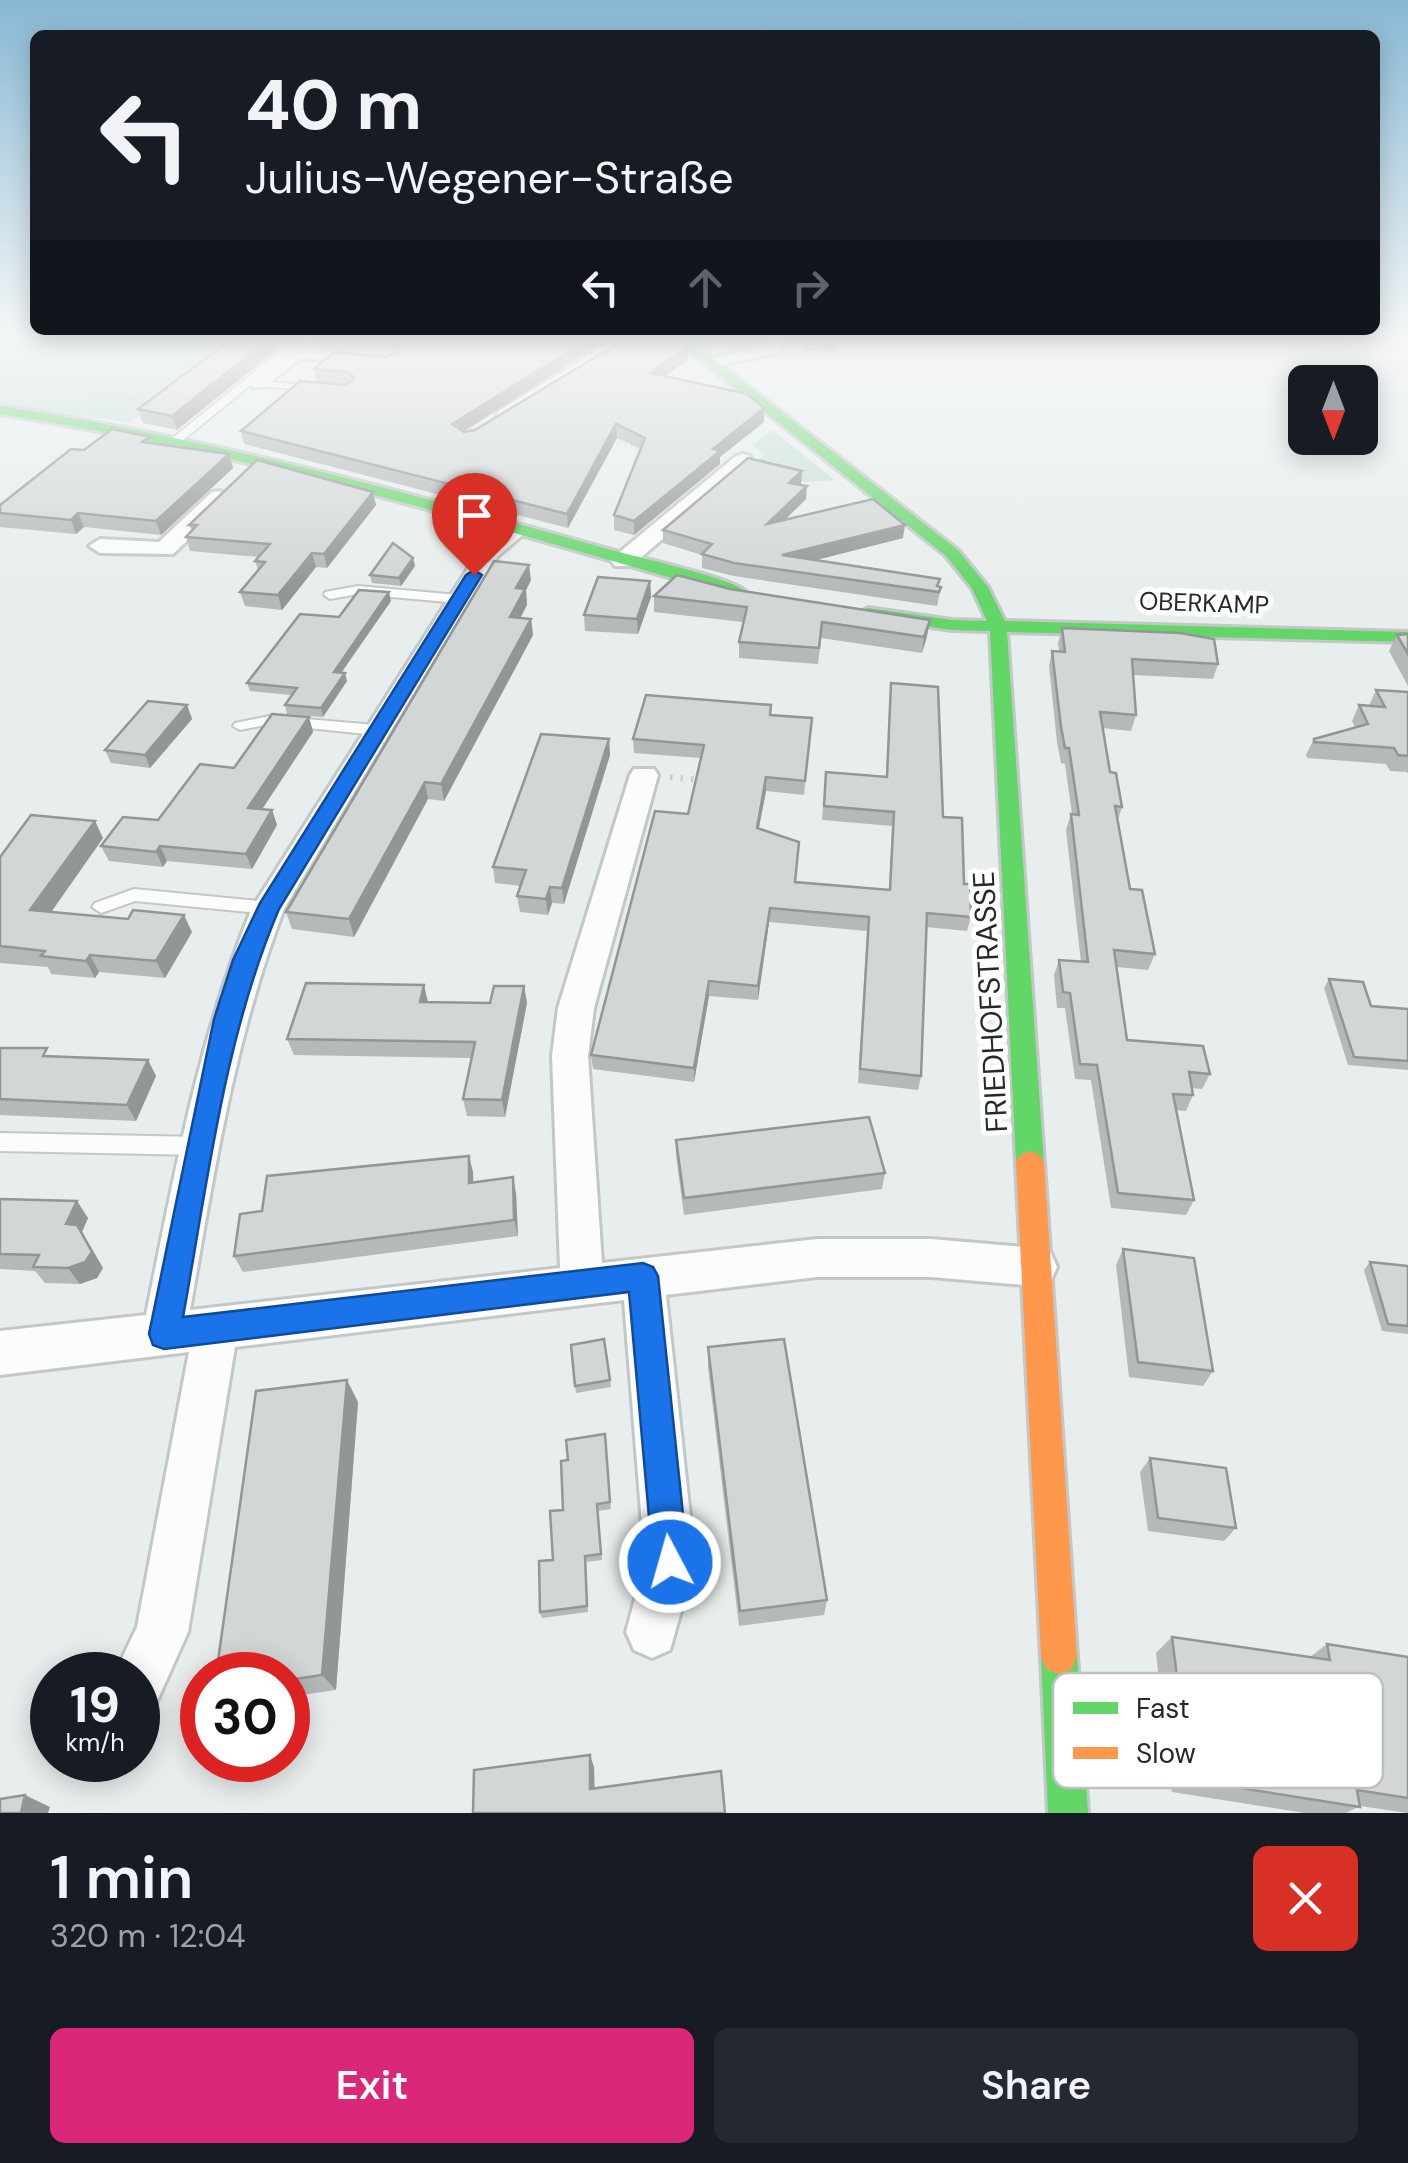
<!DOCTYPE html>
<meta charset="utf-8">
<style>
:root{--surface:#171b24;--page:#242831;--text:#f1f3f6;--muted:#9ea1a6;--accent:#db2777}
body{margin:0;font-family:"DM Sans",sans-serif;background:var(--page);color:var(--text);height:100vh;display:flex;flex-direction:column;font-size:38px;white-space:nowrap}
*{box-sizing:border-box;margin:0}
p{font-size:32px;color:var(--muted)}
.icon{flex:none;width:55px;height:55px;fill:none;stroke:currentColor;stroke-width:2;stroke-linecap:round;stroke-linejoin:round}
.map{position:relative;height:1813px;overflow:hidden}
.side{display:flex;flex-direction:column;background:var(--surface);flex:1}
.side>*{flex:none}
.hud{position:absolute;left:30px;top:30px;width:1350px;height:305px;border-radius:15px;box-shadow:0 5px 25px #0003;background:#171b24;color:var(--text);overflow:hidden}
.needle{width:65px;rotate:180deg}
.controls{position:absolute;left:1288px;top:365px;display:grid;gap:20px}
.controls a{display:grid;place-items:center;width:90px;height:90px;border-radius:15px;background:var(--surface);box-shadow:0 5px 25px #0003;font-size:50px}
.speed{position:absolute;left:30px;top:1652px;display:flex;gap:20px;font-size:50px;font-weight:700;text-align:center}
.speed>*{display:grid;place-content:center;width:130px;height:130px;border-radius:50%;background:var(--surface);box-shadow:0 5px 25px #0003;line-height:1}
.speed small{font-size:25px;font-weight:400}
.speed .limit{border:15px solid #d22;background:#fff;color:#111}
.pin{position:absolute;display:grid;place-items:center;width:85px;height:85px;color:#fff;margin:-102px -42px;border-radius:50% 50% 50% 0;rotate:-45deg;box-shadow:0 0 10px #0007}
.pin .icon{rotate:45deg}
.me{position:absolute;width:110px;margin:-55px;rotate:354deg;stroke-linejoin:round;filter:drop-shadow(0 0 8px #0008)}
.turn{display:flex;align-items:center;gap:35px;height:210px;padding:0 50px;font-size:45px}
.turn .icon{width:130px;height:130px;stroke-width:2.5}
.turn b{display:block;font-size:70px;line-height:85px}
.lanes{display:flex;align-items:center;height:95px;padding:0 50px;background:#0003;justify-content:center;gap:50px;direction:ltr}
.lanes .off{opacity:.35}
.round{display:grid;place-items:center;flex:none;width:105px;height:105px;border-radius:15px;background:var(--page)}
.overview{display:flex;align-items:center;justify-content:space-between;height:170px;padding:0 50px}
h1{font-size:60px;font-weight:600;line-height:75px}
.cta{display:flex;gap:20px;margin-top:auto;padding:20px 50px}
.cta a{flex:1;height:115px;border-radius:15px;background:var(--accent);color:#fff;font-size:40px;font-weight:600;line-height:115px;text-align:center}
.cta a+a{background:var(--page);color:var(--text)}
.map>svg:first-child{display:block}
.green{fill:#c7dfd9}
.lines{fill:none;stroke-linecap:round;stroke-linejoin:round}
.lane-casing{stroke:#c3c8c7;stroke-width:4}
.street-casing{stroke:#c3c8c7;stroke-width:6}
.fast-casing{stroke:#c3c8c7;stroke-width:6}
.slow-casing{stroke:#c3c8c7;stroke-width:6}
.path-far1{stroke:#cbcecd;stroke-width:4;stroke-dasharray:1 5;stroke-linecap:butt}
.path{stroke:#cbcecd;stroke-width:6;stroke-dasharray:2.5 8;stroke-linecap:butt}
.lane{fill:#fcfcfc;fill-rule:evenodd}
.street{fill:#fcfcfc;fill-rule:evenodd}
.fast{fill:#63d668;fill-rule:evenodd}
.slow{fill:#ff974d;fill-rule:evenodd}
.wall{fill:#b5b9b8}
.shaded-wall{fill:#939696}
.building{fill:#d2d7d6;stroke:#939696;stroke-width:2.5}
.route{fill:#1a73e8;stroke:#114b97;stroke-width:2.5}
.labels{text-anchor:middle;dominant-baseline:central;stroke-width:10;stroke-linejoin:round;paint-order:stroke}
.far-street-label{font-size:25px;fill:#252a28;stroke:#fff}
.street-label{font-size:30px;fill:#252a28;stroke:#fff}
.key{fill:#fff;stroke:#bebfbe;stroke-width:2.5}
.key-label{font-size:28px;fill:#252a28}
</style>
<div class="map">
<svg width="1408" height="1813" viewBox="0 0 1408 1813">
<rect width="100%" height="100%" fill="#e8eeed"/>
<!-- green -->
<g class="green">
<polygon points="0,335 239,335 130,423 0,404"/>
<polygon points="772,430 835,480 804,482 746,468 765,455 753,445"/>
</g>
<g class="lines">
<defs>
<g id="lane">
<polygon points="254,338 299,344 255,381 318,386 322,387 322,391 258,386 254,382 182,441 174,441 174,437 286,346 257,343 254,342"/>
<polygon points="358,586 458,595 465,599 458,603 358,594 330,599 324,595 325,592"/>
<polygon points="270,716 376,725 383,730 376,735 270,724 240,730 233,726 235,723"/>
<polygon points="134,889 268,902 277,908 268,914 135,901 101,913 92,907 95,903"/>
<polygon points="0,1133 201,1137 208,1140 211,1146 208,1152 201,1155 0,1151"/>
</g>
<g id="street">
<polygon points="307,335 322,339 312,348 375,354 384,359 375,364 301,358 264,387 252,387 252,379"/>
<polygon points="622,335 648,335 622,347 513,417 506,419 496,413"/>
<polygon points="771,335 788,335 779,352 712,367 703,362 766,344"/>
<polygon points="743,454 750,456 750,464 631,566 615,566 611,561 615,556 736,456"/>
<polygon points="220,491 231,497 228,502 173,554 100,553 89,546 100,539 159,542 212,492"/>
<path d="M515,525l11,7 -28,24 -28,43 -186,310c-50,130 -70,264 -94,401l370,-42 -8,-212 6,-48 72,-233 4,-6h20l4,6 -64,233 -6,48 14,207 215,-24h114l105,9 15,5 6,14 -6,14 -15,5 -105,-9h-114l-151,18 29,267 -25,88 -18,8 -18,-8 -8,-18 19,-70 -21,-262 -389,47 -47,285 -31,69 -19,8v-34h-24l23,-48 52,-275 -189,23v-44l146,-16c28,-139 52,-276 106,-407l227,-357z"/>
</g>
<g id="fast">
<polygon points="669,335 683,335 958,550 988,587 1005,621 1408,632 1408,642 1007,632 1044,1163 1040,1171 1030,1175 1020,1171 1016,1163 990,631 952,630 868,618 859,613 868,608 952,620 987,621 972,588 946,556"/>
<path d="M0,406c207,32 407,86 608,143 28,8 120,28 137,42l-2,4h-12c-242,-69 -482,-142 -731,-181z"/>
<polygon points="1059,1638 1072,1643 1077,1656 1088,1813 1048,1813 1041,1656 1046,1643"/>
</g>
<polygon id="slow" points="1030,1151 1040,1155 1044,1163 1077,1656 1072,1669 1059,1674 1046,1669 1041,1656 1016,1163 1020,1155"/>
</defs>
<!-- lane casing -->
<use href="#lane" class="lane-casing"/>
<!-- street casing -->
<use href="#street" class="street-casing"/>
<!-- fast casing -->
<use href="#fast" class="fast-casing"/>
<!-- slow casing -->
<use href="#slow" class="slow-casing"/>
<!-- path-far1 -->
<g class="path-far1">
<polyline points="141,335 97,354 177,373"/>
<polyline points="141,336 208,351"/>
<polyline points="0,342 8,335"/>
<polyline points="1,376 69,335"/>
<polyline points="2,376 132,399 124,405"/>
<polyline points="132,399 139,400 228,335"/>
<polyline points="608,439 640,447"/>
</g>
<!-- path -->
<polyline class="path" points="670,777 703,780"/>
<!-- lane -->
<use href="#lane" class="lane"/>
<!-- street -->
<use href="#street" class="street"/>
<!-- fast -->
<use href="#fast" class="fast"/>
<!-- slow -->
<use href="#slow" class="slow"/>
</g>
<!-- wall -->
<g class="wall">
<polygon points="237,335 298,335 293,339 274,337 277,349 177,430 143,423 138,409"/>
<polygon points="615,335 464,432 475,430 688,360 664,376 764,422 720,457 720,464 634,535 614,530 614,515 641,449 617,438 568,528 244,444 241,431 317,382 314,369 387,357 393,354 390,352 356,349 354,336"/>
<polygon points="697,335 753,335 749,339 721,336 709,345"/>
<polygon points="808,335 843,335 835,353 804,350 804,343"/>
<polygon points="152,444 229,454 233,468 161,535 84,527 76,534 0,527 0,505 84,450"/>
<polygon points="802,471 801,484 806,499 785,520 903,538 815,560 941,587 937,606 734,576 702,568 702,555 663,543 663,530"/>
<polygon points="376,505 327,568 316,567 282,610 245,606 240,592 258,570 255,561 259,557 190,551 186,537 192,531 189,525"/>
<polygon points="413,558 415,566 401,586 372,583 370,575"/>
<polygon points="531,580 526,590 527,605 520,618 531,619 533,635 444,801 428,799 354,937 292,929 286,912"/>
<polygon points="650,581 651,597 638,634 585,631 584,615"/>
<polygon points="730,589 930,620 927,636 922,653 821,638 818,664 739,658 739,642 743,622 654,612 654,596"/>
<polygon points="391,601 342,672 347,681 323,717 287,714 285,705 292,695 250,691 247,683 339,617"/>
<polygon points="1062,628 1218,664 1213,679 1133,675 1136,715 1131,731 1102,728 1110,772 1122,807 1118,820 1130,889 1155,954 1148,970 1117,967 1127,1040 1210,1074 1202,1089 1192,1088 1193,1095 1186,1111 1176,1110 1194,1200 1186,1215 1111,1208 1091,1080 1075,1079 1065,1008 1057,1008 1054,975 1059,960 1081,962 1066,830 1071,814 1072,814 1065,764 1061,763 1057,742 1049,666 1052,651 1059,651 1058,643"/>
<polygon points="1408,634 1408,686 1389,651 1397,635"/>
<polygon points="891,683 943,817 964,884 971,917 967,931 926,927 921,1076 918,1090 858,1083 867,931 769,922 758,1000 709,996 694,1082 593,1069 591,1055 688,814 701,758 634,753 633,739 771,705 771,715 812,718 804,795 766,791 759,828 796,882 889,889 892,826 822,820 826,772 886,776"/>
<polygon points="1376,690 1408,692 1408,774 1407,772 1390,771 1386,764 1307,758 1306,755 1314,739 1355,727 1352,721 1359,705 1369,706"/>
<polygon points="187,705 192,719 150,768 111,763 105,750"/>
<polygon points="309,717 313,732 262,809 272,810 277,825 252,869 167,861 163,867 109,861 101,846 158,820"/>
<polygon points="609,739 610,755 564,904 552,903 548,915 520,912 517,896 521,886 495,883 493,867"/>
<polygon points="103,838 51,912 192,932 165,978 99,972 95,978 51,974 48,967 0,963 0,857"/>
<polygon points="1329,979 1371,1006 1408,1009 1408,1070 1348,1065 1324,988"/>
<polygon points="524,986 527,1003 505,1117 467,1116 463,1099 471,1058 294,1055 287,1039 428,1002 490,1003"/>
<polygon points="0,1048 52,1056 148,1060 156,1076 136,1121 0,1115"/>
<polygon points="676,1140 885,1173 882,1189 684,1215 676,1156"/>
<polygon points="473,1172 473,1182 516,1193 518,1236 243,1272 234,1256 262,1211"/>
<polygon points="0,1199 88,1218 82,1232 103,1268 97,1278 80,1284 45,1283 35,1271 0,1269"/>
<polygon points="1123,1249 1213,1371 1203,1386 1129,1377 1116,1265"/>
<polygon points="1370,1262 1408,1266 1408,1334 1382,1331 1364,1270"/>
<polygon points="604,1339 611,1387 576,1393 571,1345"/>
<polygon points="708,1347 827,1600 824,1615 739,1626 708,1367"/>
<polygon points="358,1402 336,1690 288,1697 288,1675"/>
<polygon points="605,1434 611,1509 598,1511 602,1560 586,1562 588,1612 542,1618 540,1612 563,1510 568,1460"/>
<polygon points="1150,1458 1236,1528 1224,1541 1148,1531 1140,1472"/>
<polygon points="1172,1637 1310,1657 1327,1644 1408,1657 1408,1813 1360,1806 1346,1813 1305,1813 1172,1792 1156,1653"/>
</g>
<!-- shaded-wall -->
<g class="shaded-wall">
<polygon points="595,335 615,335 454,437 452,424"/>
<polygon points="709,335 721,335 721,336 709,345"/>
<polygon points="273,336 277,349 177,430 172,416"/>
<polygon points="688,347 688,360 651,386 650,373"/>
<polygon points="764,408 764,422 720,457 720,464 634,535 634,521 713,449"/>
<polygon points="616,424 617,438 568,528 567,514"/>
<polygon points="229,454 233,468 161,535 156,521"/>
<polygon points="802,471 801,484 789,483"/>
<polygon points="807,486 806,499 766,538 767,524"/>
<polygon points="373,492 376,505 327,568 324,554"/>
<polygon points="78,513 84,527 76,534 71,520"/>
<polygon points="905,525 903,538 781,569 782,555"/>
<polygon points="312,553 316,567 282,610 278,595"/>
<polygon points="413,558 415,566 401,586 399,578"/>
<polygon points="529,565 531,580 526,590 527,605 512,634 510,617 516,588"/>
<polygon points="650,581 651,597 638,634 637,619"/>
<polygon points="389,592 391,601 336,680 334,672"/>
<polygon points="531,619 533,635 444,801 441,784"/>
<polygon points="930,620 927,636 922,653 924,637"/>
<polygon points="345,673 347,681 323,717 321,708"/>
<polygon points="187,705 192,719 150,768 145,755"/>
<polygon points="309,717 313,732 253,823 248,808"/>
<polygon points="609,739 610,755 564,904 562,888"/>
<polygon points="766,777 766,791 756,842 757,828"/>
<polygon points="425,782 428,799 354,937 349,919"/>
<polygon points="272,810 277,825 252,869 246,854"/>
<polygon points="95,821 103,838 40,928 30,910"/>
<polygon points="160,846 167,861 163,867 156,852"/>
<polygon points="550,887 552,903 548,915 546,899"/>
<polygon points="770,908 769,922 758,1000 758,986"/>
<polygon points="184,915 192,932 165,978 156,961"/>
<polygon points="90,955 99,972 95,978 86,961"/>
<polygon points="709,981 709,996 694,1082 694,1068"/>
<polygon points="424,985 428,1002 420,1002"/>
<polygon points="524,986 527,1003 505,1117 502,1100"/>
<polygon points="148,1060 156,1076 136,1121 127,1105"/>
<polygon points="469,1156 473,1172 474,1199 469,1183"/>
<polygon points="513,1177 516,1193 518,1236 514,1220"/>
<polygon points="77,1201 88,1218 82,1232 103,1268 97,1278 80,1284 68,1268 66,1224"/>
<polygon points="347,1380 358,1402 336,1690 322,1675"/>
<polygon points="590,1755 594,1767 595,1800 590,1789"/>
<polygon points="25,1795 50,1807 48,1813 21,1813"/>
</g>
<!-- building -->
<g class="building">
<polygon points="237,335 273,336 172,416 138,409"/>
<polygon points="355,335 595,335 452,424 464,432 475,430 632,335 673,335 688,347 650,373 747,394 764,408 713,449 720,451 634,521 614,515 645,438 616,424 567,514 241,431 300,381 345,385 352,381 354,377 347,372 314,369 334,352 387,357 400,350 388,340 354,336"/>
<polygon points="808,335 841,335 836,346 804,343"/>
<polygon points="112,429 150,437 142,442 229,454 156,521 78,513 71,520 0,513 0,505 71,449 84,450"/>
<polygon points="748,458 802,471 789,483 807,486 767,524 873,499 905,525 782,555 940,579 937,586 941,587 939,592 734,563 702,554 712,544 663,530"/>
<polygon points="257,460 373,492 324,554 312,553 278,595 240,592 265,562 255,561 270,544 186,537 197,525 189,525"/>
<polygon points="393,543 413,558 399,578 370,575"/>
<polygon points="494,561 529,565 516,588 525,589 510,617 531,619 441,784 425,782 349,919 286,912"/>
<polygon points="677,575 730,589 930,620 924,637 822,622 819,648 739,642 747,607 654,596"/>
<polygon points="598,577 650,581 637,619 584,615"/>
<polygon points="359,590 389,592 334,672 345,673 321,708 285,705 297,688 247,683 300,614 339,617"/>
<polygon points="1062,628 1180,633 1214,639 1218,664 1132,659 1136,715 1100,712 1110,772 1116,773 1122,807 1115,806 1130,889 1142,890 1155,954 1114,950 1127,1040 1203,1046 1210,1074 1189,1072 1193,1095 1173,1094 1194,1200 1118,1193 1097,1065 1080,1064 1070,993 1063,992 1059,960 1088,962 1071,814 1079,815 1069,748 1065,748 1061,727 1052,651 1065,652"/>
<polygon points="1408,634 1408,654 1397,635"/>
<polygon points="891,683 938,687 943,817 962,818 964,884 970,884 971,917 927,913 921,1076 860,1069 869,917 770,908 758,986 709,981 694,1068 591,1055 655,811 688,814 704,745 633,739 646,695 771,705 770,715 812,718 805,781 766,777 757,828 799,842 795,882 890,890 894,812 824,806 826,772 887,777"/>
<polygon points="1376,690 1408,692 1408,756 1398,755 1394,748 1314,742 1314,739 1368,724 1359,705 1385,707"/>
<polygon points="148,701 187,705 145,755 105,750"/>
<polygon points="272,714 309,717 248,808 272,810 246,854 160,846 156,852 101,846 123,817 158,820 200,764 234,768"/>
<polygon points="541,734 609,739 562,888 550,887 546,899 517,896 526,870 493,867"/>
<polygon points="31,815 95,821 30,910 128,919 133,910 184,915 156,961 90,955 86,961 41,956 45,951 0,946 0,857"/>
<polygon points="1329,979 1363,982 1371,1006 1408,1009 1408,1061 1354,1057"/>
<polygon points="306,983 424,985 420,1002 490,1003 494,986 524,986 502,1100 463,1099 475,1042 287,1039"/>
<polygon points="0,1048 47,1048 43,1056 148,1060 127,1105 0,1099"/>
<polygon points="869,1117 885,1173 684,1198 676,1140"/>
<polygon points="469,1156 469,1183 513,1177 514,1220 234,1256 240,1214 262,1211 267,1176"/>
<polygon points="0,1199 77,1201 66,1224 77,1225 92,1252 85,1262 68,1268 33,1267 39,1255 0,1254"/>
<polygon points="1123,1249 1194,1258 1213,1371 1138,1362"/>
<polygon points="1370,1262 1408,1266 1408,1326 1388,1324"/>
<polygon points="604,1339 610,1380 575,1386 571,1345"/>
<polygon points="784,1339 827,1600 740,1611 708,1347"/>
<polygon points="347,1380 322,1675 288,1680 288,1675 216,1675 256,1391"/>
<polygon points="605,1434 610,1502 597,1504 601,1554 585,1556 587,1606 540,1612 539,1561 553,1560 550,1511 563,1510 561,1461 568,1460 566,1440"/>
<polygon points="1150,1458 1226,1468 1236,1528 1158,1518"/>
<polygon points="1172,1637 1330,1660 1327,1644 1408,1657 1408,1798 1357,1790 1360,1807 1190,1780"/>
<polygon points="590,1755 590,1789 721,1771 725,1813 473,1813 474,1770"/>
<polygon points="25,1795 21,1813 0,1813 0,1799"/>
</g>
<!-- sky -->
<linearGradient id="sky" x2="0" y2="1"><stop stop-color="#88b8d4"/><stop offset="0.57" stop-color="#f5f7f7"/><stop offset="1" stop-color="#f5f7f7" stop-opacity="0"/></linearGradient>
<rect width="1408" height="589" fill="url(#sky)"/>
<!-- route -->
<path class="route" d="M474,570l8,5 -203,334c-55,129 -71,271 -96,408l460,-54 10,4 5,9 30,286 -5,12 -13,5 -12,-5 -5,-12 -24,-270 -465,57 -11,-4 -4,-11 65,-315 19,-59 27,-57 206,-328z"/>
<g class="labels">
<!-- far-street labels -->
<g class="far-street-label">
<text transform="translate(1204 603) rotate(2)">OBERKAMP</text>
</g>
<!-- street labels -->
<g class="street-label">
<text transform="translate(990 1002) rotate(-93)">FRIEDHOFSTRASSE</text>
</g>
</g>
<!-- legend -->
<rect x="1053" y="1673" width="330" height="115" rx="15" class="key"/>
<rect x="1073" y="1702" width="45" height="12" fill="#63d668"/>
<rect x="1073" y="1747" width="45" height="12" fill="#ff974d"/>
<g class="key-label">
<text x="1136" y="1718">Fast</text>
<text x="1136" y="1763">Slow</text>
</g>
</svg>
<div class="controls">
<a><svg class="needle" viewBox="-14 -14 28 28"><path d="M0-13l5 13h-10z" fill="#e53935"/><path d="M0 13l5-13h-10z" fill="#9ea1a6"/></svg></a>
</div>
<div class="speed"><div>19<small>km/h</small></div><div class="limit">30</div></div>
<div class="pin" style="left:474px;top:575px;background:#d93025"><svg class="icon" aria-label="arrive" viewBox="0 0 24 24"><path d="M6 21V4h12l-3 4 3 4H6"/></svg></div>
<svg class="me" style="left:670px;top:1562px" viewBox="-20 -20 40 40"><circle r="17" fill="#1a73e8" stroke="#fff" stroke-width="3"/><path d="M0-11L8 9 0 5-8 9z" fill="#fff"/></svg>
<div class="hud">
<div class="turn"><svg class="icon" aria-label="left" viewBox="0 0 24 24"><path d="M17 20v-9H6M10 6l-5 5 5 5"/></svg><div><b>40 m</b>Julius-Wegener-Straße</div></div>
<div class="lanes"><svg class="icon" aria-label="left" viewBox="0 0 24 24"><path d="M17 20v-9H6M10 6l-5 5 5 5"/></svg><svg class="icon off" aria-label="ahead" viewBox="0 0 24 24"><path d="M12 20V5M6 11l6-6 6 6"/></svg><svg class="icon off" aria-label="right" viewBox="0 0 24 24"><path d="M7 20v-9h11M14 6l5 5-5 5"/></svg></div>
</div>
</div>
<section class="side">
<div class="overview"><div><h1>1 min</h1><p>320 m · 12:04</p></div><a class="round" style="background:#d93025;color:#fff"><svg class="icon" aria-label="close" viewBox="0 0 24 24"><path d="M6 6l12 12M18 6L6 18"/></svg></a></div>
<div class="cta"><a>Exit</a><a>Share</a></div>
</section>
